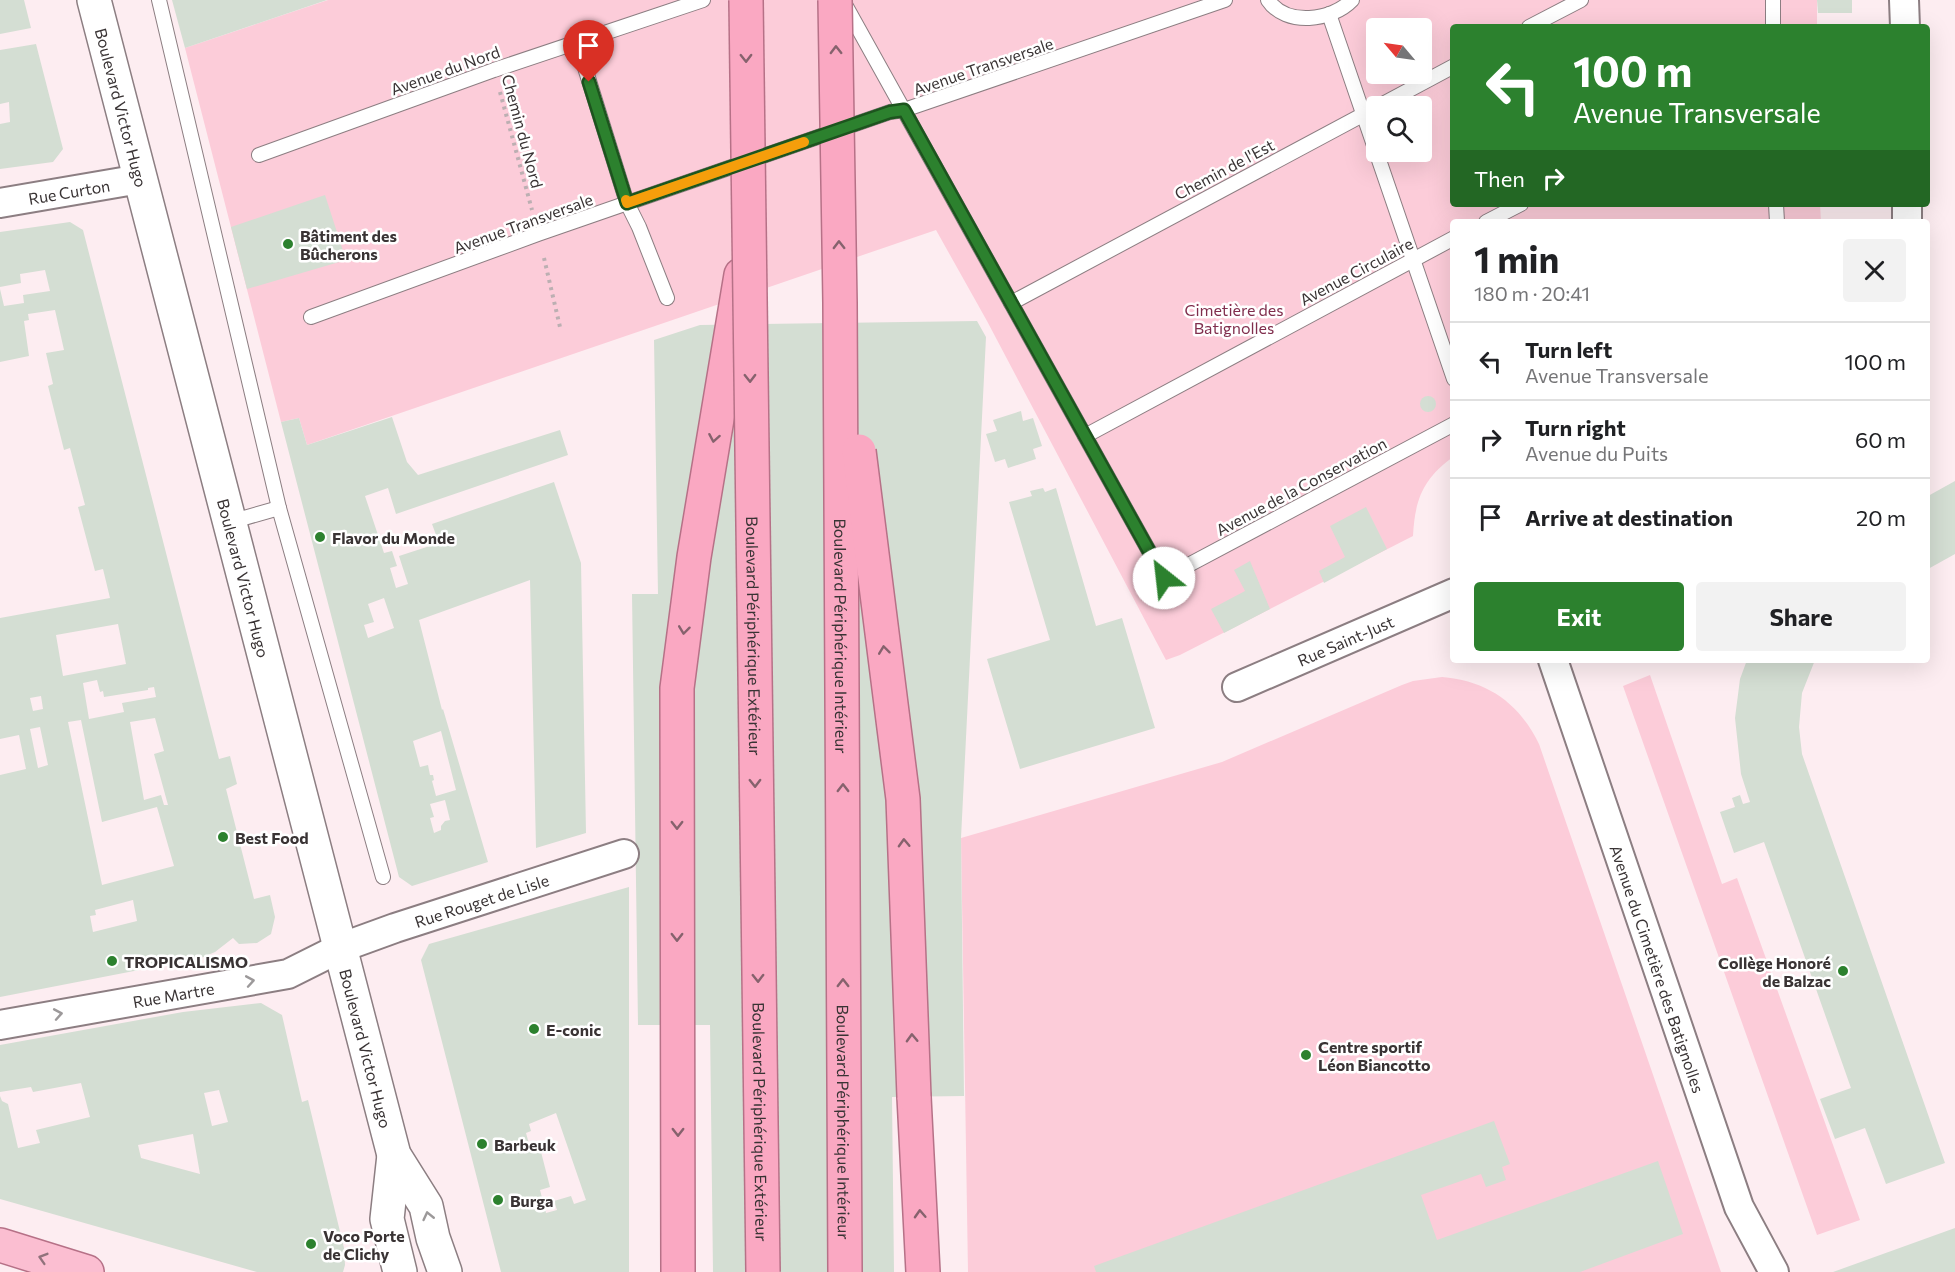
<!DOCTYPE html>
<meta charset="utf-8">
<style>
:root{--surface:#fff;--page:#f2f2f2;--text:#202124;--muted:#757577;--line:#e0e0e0;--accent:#2c812e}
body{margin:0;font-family:Commissioner,sans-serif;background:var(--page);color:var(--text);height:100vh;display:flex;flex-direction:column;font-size:22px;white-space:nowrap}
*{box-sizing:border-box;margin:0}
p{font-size:20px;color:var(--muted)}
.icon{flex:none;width:33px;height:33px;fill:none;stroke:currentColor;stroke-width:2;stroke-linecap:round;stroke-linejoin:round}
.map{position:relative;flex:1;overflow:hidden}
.side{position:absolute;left:1450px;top:219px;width:480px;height:444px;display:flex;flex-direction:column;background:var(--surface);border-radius:6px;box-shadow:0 6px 24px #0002}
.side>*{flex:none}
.banner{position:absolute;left:1450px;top:24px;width:480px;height:183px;border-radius:6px;box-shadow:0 6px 24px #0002;background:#2c812e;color:#fff;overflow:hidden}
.needle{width:39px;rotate:299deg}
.fabs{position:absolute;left:1366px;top:18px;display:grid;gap:12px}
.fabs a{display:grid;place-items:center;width:66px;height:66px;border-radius:6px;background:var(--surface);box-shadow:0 6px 24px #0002;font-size:30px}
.pin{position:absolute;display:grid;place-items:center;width:51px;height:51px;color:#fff;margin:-62px -26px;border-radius:50% 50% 50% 0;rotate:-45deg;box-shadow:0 0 6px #0007}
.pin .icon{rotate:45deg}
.me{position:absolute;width:66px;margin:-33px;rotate:331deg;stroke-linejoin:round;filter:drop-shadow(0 0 4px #0008)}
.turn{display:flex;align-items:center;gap:21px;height:126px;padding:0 24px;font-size:27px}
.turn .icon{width:78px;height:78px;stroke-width:2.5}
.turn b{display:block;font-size:42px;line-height:51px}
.then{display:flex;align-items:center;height:57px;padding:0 24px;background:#0003;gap:12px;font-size:22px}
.round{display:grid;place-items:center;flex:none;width:63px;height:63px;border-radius:6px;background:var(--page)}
.overview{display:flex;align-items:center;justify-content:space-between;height:102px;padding:0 24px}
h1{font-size:36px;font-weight:700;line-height:45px}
.button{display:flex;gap:12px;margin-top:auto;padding:12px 24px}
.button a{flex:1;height:69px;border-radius:6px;background:var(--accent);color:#fff;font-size:24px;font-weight:700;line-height:69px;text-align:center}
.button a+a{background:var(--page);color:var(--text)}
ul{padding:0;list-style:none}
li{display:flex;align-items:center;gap:18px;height:78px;padding:0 24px;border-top:2px solid var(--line)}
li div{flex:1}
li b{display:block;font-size:22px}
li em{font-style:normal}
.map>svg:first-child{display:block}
.green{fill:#fcccd9;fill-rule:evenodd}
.building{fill:#d4ded3;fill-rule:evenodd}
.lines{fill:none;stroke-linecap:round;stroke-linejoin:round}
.service-casing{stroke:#8c7e82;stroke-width:16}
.minor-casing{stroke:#8c7e82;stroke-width:32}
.secondary-casing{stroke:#8c7e82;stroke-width:36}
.primary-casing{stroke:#b67187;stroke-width:36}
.trunk-casing{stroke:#b67187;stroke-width:36}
.path{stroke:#bcafb2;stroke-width:4;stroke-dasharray:3 4.5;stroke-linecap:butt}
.service{stroke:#fff;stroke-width:14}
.minor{stroke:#fff;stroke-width:28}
.secondary{stroke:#fff;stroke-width:33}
.primary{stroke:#fbbed1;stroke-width:33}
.trunk{stroke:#faa8c2;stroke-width:33}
.trunk-bridge-casing{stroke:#b67187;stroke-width:36;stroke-linecap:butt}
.trunk-bridge{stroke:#faa8c2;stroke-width:33}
.oneway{stroke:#86626d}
.oneway2{stroke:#9c999a}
.oneway3{stroke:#90727b}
.route-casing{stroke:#1d541e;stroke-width:15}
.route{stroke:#2c812e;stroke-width:10}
.slow{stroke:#f59e0b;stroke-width:10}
.poi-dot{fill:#2c812e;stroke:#fff;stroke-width:2}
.labels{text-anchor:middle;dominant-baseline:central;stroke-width:5;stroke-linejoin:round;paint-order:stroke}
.street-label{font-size:16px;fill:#393334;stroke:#fff}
.poi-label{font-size:16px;font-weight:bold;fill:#393334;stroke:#fff;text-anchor:start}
.park-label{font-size:16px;fill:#802e4d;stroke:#fff}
</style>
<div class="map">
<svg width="1955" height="1272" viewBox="0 0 1955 1272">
<rect width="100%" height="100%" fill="#fdedf1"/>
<!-- green -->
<g class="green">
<path d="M328,0h1489v27h-363v177h366l1,18h-367l-1,235c-30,22 -38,42 -40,79l-233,119 -14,5 -179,-339 -51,-91 -629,215 -8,-27 -18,4 -96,-374zM1377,28h45v46h-45zM1377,106h45v46h-45z"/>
<polygon points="1650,675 1722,884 1737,878 1860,1220 1817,1235 1623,686"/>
<path d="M1442,677c46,4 77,26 97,67l182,528h-753l-7,-434 261,-76 180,-77 11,-4z"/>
</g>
<!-- building -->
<g class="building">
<polygon points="0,0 24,0 31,28 0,34"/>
<polygon points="172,0 327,0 185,48"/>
<polygon points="1817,0 1852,0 1852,13 1818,13"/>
<polygon points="36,44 63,149 53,162 0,169 0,124 10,122 9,102 0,104 0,50"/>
<polygon points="325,195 346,260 247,289 231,227"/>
<path d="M70,222l13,8 136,529 11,-3 7,28 -11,5 28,110 16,-4 5,22 -4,17 -14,9 -18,1 -6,-6 -18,14 -14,6 -201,39v-222l26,-6 -7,-34 -19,4v-121l110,-20 -7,-29 -8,2 -17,-64 7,-2 -15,-57 -6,2 -16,-64 5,-2 -7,-31 18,-3 -9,-40 -27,4 1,6 -5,1 5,35 -29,6v-73l4,17 20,-3 -1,-8 27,-4 -5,-21 -25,4 1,9 -21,4v-55zM118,624l8,40 -63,12 -7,-41zM97,680l3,12 3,-1 1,6 44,-7v-2l6,-1 2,10 -34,6 2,9 -35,7 -6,-36zM41,696l2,13 -10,2 -3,-13zM155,718l9,33 -10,3 14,51h-4l-3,-10 -17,5 -14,-78zM81,720l21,102 55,-15 17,59 -72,19 -34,-163zM40,727l8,38 -10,3 -8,-39zM133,900l4,21 -44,11 -3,-16 6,-1 -1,-5z"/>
<polygon points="977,321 986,337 961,838 964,1096 892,1097 894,1272 713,1272 710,1025 638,1025 632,594 658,594 654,340 700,325"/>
<circle cx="1428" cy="404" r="8"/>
<polygon points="1021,411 1023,421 1033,418 1042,446 1033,449 1036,459 1008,468 1005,459 995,462 986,434 997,431 993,420"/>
<path d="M392,417l15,45 11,13 142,-45 8,25 -172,59 -8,-26 -23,8 19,57 8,-2 5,15 -7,2 6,20 12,-4 -9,-28 40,-13 -7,-19 122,-42 27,81 5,270 -50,15 -6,-268 -111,40 23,90 1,-1 45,153 -76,24 -13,-9 -118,-455 18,-4 8,27zM384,598l10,30 -26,10 -4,-13 10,-3 -6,-18zM441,731l15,59 -20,6 -4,-15 2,-1 -1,-5h-3l-2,-10 -8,2 -7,-26zM445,800l5,20 -5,1 -4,5v4l-7,3 -4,-15 4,-1 -4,-13z"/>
<polygon points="1955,481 1955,554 1928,569 1928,496"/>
<polygon points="1043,488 1045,492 1056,488 1096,626 1122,618 1155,728 1020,769 987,659 1050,640 1009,502 1032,496 1030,491"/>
<polygon points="1366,507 1387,549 1324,583 1319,571 1345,557 1330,526"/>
<polygon points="1250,561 1270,609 1224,633 1211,609 1245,591 1234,570"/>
<polygon points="1747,660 1815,660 1802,693 1799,727 1802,754 1945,1163 1886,1184 1865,1128 1835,1139 1820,1099 1851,1088 1764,842 1734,853 1720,812 1735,807 1732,798 1740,795 1743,804 1750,802 1741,774 1735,718 1740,679"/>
<path d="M629,887v385h-128l-80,-312 8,-16zM556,1113l30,87 -12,4 -3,-8 -17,5 3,9 -11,3 -6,-23 10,-3 -10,-39 -9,3 -5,-18 5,-2 -2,-7z"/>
<path d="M261,1003l21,12 20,87 6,-2 36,148 1,17 -2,7h-86l-257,-73v-103l2,5 6,3 10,44 22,-5 -4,-13 54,-13 -9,-34 -48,9 -2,-5 -31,5v-47l183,-33zM219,1090l9,32 -16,4 -8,-33zM193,1134l7,40 -59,-16 -3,-13z"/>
<polygon points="1494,1121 1510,1164 1502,1167 1506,1180 1486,1187 1481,1174 1421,1195 1437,1240 1658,1161 1683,1234 1580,1272 1096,1272 1094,1266"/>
<polygon points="1955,1228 1955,1272 1833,1272"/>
</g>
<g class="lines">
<defs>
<g id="service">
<polyline points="159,0 279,508 383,877"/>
<path d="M1268,0c18,27 64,21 84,0"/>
<polyline points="1773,0 1773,27"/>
<polyline points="843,1 1164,578 1454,424"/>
<polyline points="1329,14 1454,379"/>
<polyline points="1529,27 1581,0"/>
<polyline points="577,42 627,203 639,227 667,298"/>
<polyline points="259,155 494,70 703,0"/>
<polyline points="1776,204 1777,222"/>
<polyline points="1486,222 1521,204"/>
<polyline points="1011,303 1454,66"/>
<polyline points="311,317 538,234 890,112 904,110 1225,0"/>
<polyline points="1085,436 1454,238"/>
<polyline points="230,522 279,508"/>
</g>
<g id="minor">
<polyline points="1904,0 1905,27"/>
<path id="s1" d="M0,203l140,-24"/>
<polyline points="1907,204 1907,222"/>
<path id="s2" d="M1553,660l186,547 35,65"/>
<path id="s3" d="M1237,687l217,-94"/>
<path id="s4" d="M0,1025l288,-51 52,-26 55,-20 229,-74"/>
</g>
<g id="secondary">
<path id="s5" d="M94,0l300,1155 32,51 7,32 12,34"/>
<polyline points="394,1155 387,1219 400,1272"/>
</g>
<polyline id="primary" points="0,1245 87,1272"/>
<g id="trunk">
<polyline points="914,1097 923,1272"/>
<polyline points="678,1272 677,688 694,557 741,275"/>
</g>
</defs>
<!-- service casing -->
<use href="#service" class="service-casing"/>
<!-- minor casing -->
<use href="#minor" class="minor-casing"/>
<!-- secondary casing -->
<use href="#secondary" class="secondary-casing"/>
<!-- primary casing -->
<use href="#primary" class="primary-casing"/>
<!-- trunk casing -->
<use href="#trunk" class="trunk-casing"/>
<!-- path -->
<g class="path">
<polyline points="500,92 532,210"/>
<polyline points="544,258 560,327"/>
</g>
<!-- service -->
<use href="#service" class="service"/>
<!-- minor -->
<use href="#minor" class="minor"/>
<!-- secondary -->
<use href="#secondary" class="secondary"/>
<!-- primary -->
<use href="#primary" class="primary"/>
<!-- trunk -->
<use href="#trunk" class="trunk"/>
<defs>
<g id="trunk-bridge">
<path id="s6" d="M746,0l17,1272"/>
<path id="s7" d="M835,0l5,303 5,969"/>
<polyline points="859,451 903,799 914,1097"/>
</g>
</defs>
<!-- trunk-bridge casing -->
<use href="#trunk-bridge" class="trunk-bridge-casing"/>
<!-- trunk-bridge -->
<use href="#trunk-bridge" class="trunk-bridge"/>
</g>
<!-- one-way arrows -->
<defs><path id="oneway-chevron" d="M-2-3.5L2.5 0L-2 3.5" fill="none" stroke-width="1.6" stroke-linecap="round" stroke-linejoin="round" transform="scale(1.5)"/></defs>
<g class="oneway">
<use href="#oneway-chevron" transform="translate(836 50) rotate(-91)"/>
<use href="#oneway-chevron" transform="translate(746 58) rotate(89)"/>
<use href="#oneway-chevron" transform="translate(839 245) rotate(-91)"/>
<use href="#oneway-chevron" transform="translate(750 378) rotate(89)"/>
<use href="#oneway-chevron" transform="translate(714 438) rotate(100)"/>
<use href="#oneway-chevron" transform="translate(684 630) rotate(97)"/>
<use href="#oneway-chevron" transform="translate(884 650) rotate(-97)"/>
<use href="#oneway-chevron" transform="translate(755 783) rotate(89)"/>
<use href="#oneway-chevron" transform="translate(843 788) rotate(-90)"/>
<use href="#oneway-chevron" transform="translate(677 825) rotate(90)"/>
<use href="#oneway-chevron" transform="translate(904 843) rotate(-92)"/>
<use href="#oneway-chevron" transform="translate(677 937) rotate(90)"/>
<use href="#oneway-chevron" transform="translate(758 978) rotate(89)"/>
<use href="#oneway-chevron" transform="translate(843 983) rotate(-90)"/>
<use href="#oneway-chevron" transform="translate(912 1038) rotate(-92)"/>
<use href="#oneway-chevron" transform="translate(678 1132) rotate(90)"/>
<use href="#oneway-chevron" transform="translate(920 1214) rotate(-93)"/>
</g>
<g class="oneway2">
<use href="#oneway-chevron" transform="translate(250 981) rotate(-10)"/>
<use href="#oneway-chevron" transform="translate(58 1014) rotate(-10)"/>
<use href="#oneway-chevron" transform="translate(428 1216) rotate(-103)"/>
</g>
<use class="oneway3" href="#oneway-chevron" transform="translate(43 1258) rotate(-163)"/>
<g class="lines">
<defs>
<polyline id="route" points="589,82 627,203 890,112 904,110 1164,578"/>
</defs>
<!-- route casing -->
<use href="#route" class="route-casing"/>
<!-- route -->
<use href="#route" class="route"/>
<!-- slow -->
<polyline class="slow" points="626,200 627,203 804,142"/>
</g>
<!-- markers -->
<g class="poi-dot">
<circle cx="288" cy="244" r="6"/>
<circle cx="320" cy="537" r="6"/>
<circle cx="223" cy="837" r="6"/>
<circle cx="112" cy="961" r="6"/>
<circle cx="1843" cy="971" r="6"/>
<circle cx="534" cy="1029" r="6"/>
<circle cx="1306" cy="1055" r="6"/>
<circle cx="482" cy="1144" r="6"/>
<circle cx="498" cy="1200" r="6"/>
<circle cx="311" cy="1244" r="6"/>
</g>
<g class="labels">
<!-- street labels -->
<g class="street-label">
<text transform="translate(983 66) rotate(-19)">Avenue Transversale</text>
<text transform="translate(445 70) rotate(-20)">Avenue du Nord</text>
<text stroke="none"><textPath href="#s5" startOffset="111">Boulevard Victor Hugo</textPath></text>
<text transform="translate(523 131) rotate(75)">Chemin du Nord</text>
<text transform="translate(1224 169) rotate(-28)">Chemin de l'Est</text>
<text stroke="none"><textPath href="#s1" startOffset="70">Rue Curton</textPath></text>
<text transform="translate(523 223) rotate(-20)">Avenue Transversale</text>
<text transform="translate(1356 271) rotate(-28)">Avenue Circulaire</text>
<text transform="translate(1301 486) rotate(-28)">Avenue de la Conservation</text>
<text stroke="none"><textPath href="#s5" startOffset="597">Boulevard Victor Hugo</textPath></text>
<text stroke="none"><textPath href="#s6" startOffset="636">Boulevard Périphérique Extérieur</textPath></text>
<text stroke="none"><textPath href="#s7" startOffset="636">Boulevard Périphérique Intérieur</textPath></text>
<text stroke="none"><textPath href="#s3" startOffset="118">Rue Saint-Just</textPath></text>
<text stroke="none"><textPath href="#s4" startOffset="500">Rue Rouget de Lisle</textPath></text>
<text stroke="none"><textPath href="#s2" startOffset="326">Avenue du Cimetière des Batignolles</textPath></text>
<text stroke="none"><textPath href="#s4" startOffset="176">Rue Martre</textPath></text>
<text stroke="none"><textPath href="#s5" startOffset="1083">Boulevard Victor Hugo</textPath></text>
<text stroke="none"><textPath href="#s6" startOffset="1122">Boulevard Périphérique Extérieur</textPath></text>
<text stroke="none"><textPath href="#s7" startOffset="1122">Boulevard Périphérique Intérieur</textPath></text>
</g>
<!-- poi labels -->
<g class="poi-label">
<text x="300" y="235">Bâtiment des<tspan x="300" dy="18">Bûcherons</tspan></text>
<text x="332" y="537">Flavor du Monde</text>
<text x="235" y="837">Best Food</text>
<text x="124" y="961">TROPICALISMO</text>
<text x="1831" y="962" text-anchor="end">Collège Honoré<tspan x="1831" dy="18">de Balzac</tspan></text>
<text x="546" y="1029">E-conic</text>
<text x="1318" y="1046">Centre sportif<tspan x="1318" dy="18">Léon Biancotto</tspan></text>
<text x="494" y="1144">Barbeuk</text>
<text x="510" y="1200">Burga</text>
<text x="323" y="1235">Voco Porte<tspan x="323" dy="18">de Clichy</tspan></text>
</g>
<!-- park labels -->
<g class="park-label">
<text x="1234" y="309">Cimetière des<tspan x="1234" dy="18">Batignolles</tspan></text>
</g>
</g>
</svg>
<div class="fabs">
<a><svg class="needle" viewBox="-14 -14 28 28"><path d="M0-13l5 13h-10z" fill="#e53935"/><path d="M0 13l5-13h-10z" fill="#757577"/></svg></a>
<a><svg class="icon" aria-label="search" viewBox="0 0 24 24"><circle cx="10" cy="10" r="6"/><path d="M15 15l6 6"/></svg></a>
</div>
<div class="pin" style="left:589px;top:82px;background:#d93025"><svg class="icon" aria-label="arrive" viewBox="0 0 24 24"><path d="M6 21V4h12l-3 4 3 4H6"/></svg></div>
<svg class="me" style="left:1164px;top:578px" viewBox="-20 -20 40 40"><circle r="19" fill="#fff"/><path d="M0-13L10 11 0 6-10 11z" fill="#2c812e"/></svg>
<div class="banner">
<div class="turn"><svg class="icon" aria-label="left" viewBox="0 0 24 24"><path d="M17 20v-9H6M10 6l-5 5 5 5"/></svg><div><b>100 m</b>Avenue Transversale</div></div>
<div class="then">Then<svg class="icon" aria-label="right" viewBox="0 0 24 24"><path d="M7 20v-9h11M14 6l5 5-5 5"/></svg></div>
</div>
<section class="side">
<div class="overview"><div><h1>1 min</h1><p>180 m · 20:41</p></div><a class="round"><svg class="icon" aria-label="close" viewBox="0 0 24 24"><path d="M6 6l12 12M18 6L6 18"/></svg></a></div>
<ul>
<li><svg class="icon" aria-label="left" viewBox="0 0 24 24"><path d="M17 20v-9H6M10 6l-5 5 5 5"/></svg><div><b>Turn left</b><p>Avenue Transversale</p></div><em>100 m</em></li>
<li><svg class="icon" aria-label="right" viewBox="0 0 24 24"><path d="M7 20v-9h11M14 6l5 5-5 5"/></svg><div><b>Turn right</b><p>Avenue du Puits</p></div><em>60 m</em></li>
<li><svg class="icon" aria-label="arrive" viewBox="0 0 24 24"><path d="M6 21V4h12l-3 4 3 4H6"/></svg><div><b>Arrive at destination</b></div><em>20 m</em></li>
</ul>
<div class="button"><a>Exit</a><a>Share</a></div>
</section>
</div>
